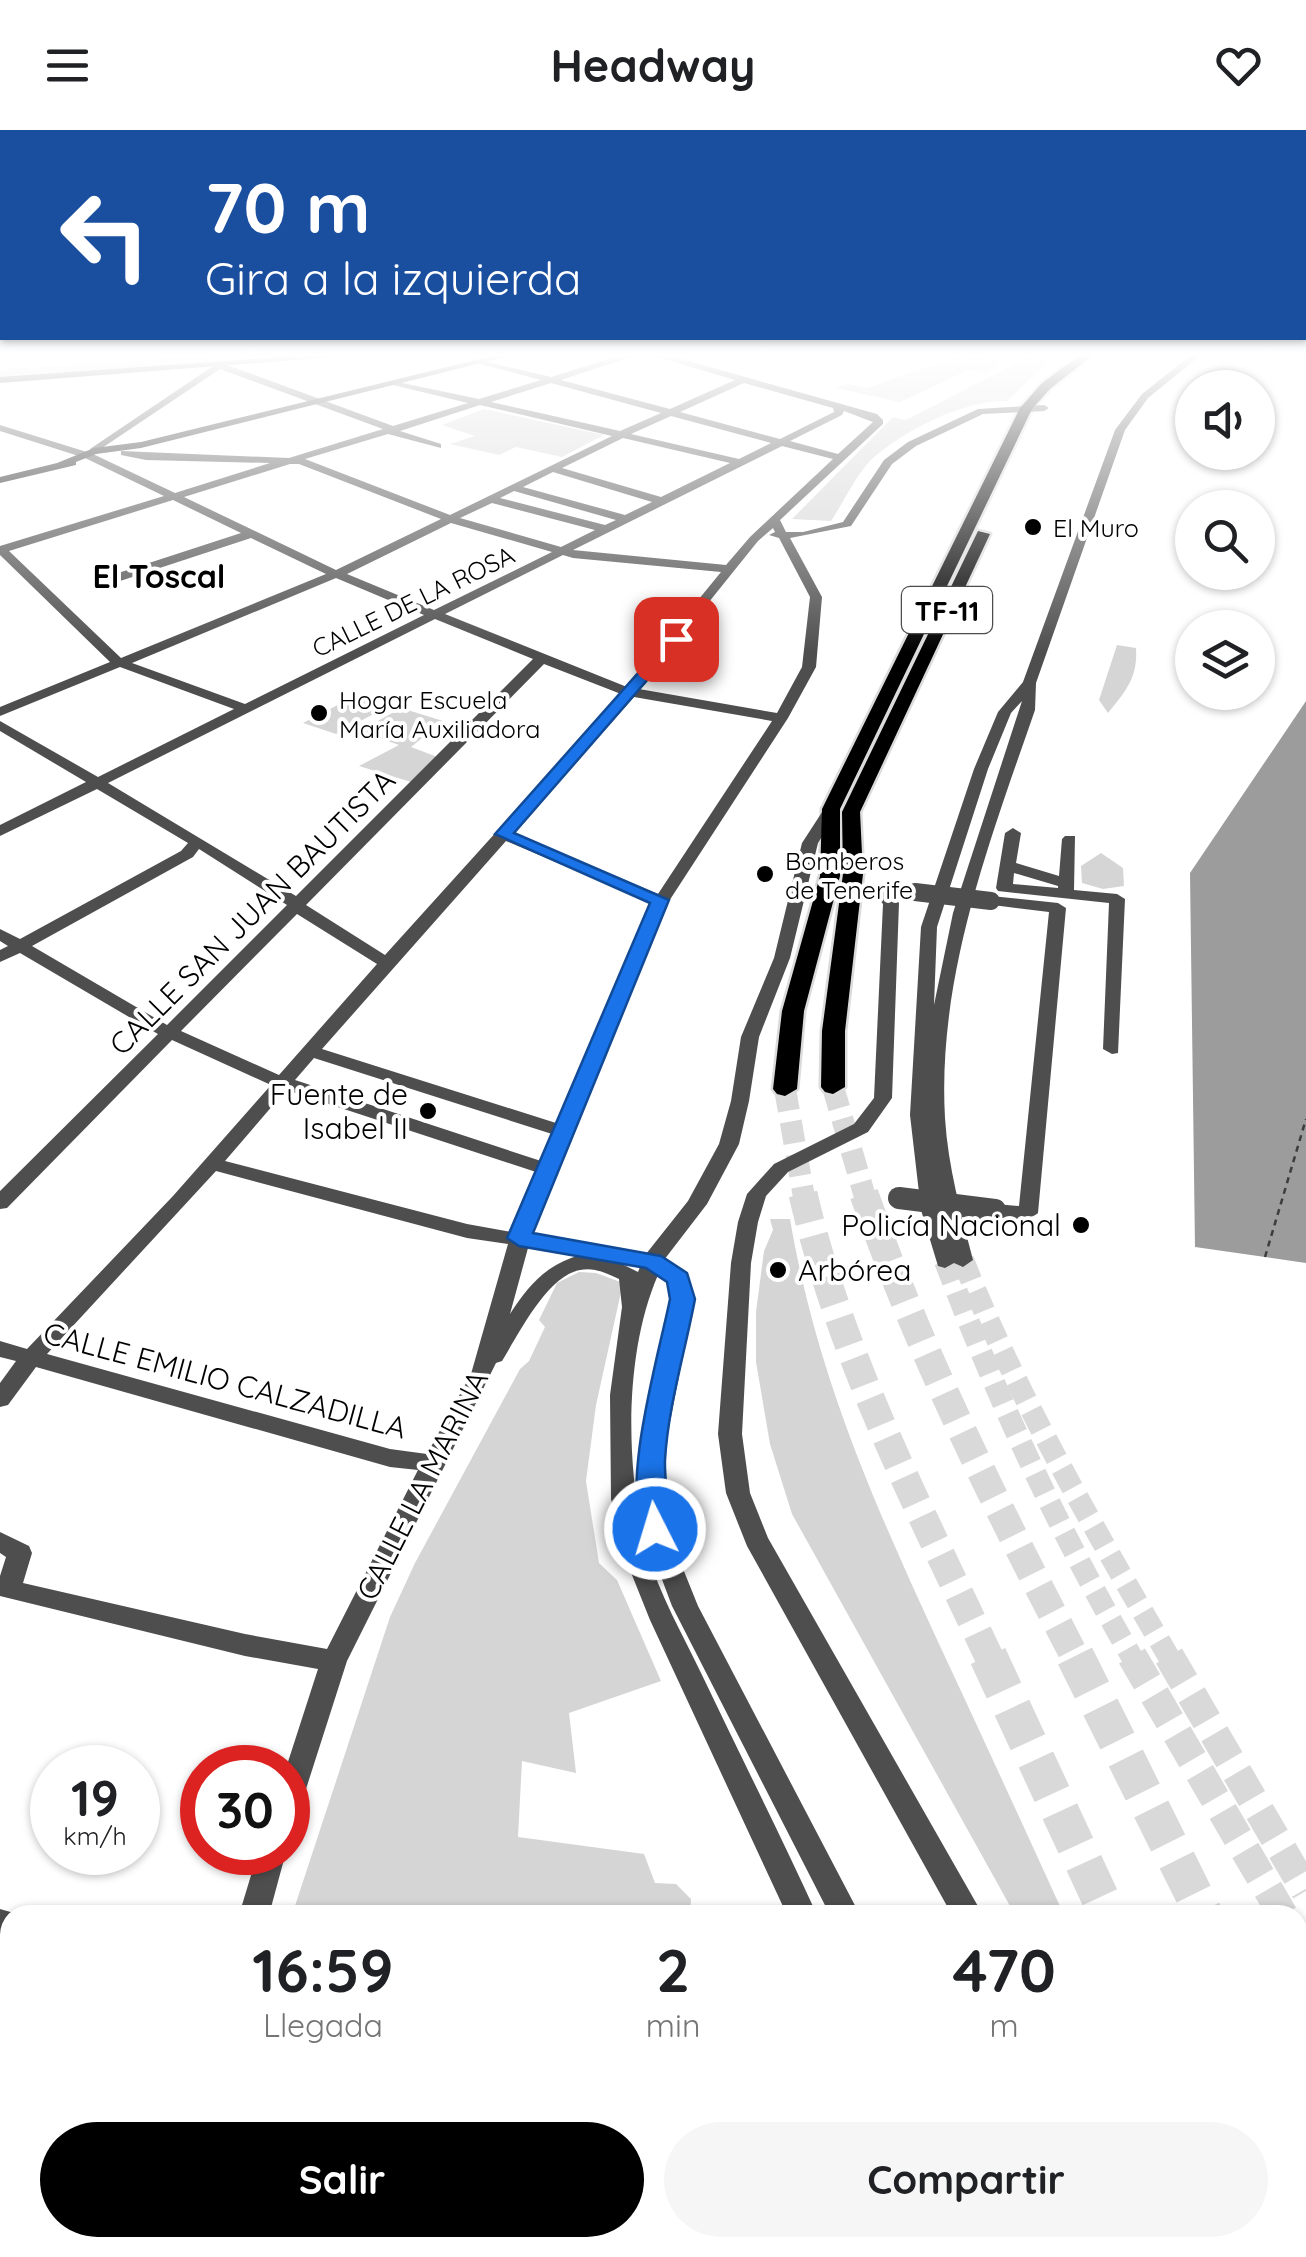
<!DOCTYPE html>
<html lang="es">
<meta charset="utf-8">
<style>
:root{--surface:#fff;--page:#f6f6f6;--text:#202124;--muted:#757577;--accent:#000}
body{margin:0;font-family:Quicksand,sans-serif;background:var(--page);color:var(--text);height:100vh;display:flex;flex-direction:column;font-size:38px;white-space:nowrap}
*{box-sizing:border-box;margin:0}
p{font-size:32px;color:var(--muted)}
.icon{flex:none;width:55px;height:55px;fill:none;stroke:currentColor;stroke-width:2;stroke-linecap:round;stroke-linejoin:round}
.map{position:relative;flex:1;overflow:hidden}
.side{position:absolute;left:0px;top:1775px;width:1308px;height:352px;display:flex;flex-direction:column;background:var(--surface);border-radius:30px 30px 0 0;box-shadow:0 2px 8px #0004}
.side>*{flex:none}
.banner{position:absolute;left:0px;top:0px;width:1308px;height:210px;box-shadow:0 2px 8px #0004;background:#1a4fa0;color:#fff;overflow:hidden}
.tools{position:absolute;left:1175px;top:240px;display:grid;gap:20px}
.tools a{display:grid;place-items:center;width:100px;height:100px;border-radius:50%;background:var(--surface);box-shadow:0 2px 8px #0004;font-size:50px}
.speed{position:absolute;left:30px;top:1615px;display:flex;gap:20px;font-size:50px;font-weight:700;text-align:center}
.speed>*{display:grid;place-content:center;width:130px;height:130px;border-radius:50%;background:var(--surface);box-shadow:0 2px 8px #0004;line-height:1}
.speed small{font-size:25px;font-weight:400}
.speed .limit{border:15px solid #d22;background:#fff;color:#111}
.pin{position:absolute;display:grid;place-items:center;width:85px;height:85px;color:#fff;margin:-42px;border-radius:20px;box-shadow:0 5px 15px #0006}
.me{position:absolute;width:110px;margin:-55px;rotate:355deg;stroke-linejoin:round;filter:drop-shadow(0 0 8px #0008)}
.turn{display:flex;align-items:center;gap:35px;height:210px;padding:0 40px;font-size:45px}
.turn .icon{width:130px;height:130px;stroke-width:2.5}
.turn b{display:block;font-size:70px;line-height:85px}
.eta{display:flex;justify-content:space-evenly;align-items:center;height:170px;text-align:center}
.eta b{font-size:60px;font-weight:800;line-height:70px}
.primary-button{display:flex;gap:20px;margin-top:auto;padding:20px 40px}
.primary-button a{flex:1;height:115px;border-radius:60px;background:var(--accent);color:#fff;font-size:40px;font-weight:800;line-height:115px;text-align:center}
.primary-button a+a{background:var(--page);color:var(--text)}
header{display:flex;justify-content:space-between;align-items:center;height:130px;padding:0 40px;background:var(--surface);font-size:45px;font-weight:800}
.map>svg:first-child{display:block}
.green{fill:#d5d5d5}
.water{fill:#9c9c9c}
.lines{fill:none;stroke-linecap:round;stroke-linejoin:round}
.ferry{stroke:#3d3d3d;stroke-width:2.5;stroke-dasharray:6 5;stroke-linecap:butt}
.street-tunnel-far1{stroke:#d9d9d9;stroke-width:22;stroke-dasharray:22 11;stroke-linecap:butt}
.street-tunnel{stroke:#d9d9d9;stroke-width:30;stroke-dasharray:30 15;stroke-linecap:butt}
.primary-tunnel-far2{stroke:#d9d9d9;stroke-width:22;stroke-dasharray:22 11;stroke-linecap:butt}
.primary-tunnel-far1{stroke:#d9d9d9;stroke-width:29;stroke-dasharray:29 14;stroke-linecap:butt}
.primary-tunnel{stroke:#d9d9d9;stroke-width:38;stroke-dasharray:38 19;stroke-linecap:butt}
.primary-casing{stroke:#dbdbdb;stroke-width:5}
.street{fill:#4e4e4e;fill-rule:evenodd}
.secondary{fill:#1b1b1b;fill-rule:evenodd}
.primary{fill:#000;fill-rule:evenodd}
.street-bridge-far1{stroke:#4e4e4e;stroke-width:18}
.street-bridge{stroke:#4e4e4e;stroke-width:22}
.route{fill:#1a73e8;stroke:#114b97;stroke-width:2.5}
.poi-dot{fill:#000;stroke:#fff;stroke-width:4}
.labels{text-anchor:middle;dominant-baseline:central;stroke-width:8;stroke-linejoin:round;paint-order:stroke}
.far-poi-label{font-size:25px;fill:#000;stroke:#fff;text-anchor:start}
.far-street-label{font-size:25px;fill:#000;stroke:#fff}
.shield{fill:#fff;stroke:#4c4c4c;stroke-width:2.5}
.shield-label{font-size:28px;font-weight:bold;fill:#000}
.street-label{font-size:30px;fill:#000;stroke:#fff}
.poi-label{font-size:30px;fill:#000;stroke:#fff;text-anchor:end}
.far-district-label{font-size:32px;font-weight:bold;fill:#000;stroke:#fff}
</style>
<header><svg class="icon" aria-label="menu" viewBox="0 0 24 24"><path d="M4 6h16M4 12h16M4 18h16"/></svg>Headway<svg class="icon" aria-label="heart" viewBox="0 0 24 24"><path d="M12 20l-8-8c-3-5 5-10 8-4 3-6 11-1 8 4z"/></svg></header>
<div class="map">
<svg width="1306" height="2127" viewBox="0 0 1306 2127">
<rect width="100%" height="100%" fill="#fff"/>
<!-- green -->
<g class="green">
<polygon points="961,225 1005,233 984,243 968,240 900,272 836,258 848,254 867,258"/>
<path d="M1032,225h29l-20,13 -34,33c-41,-2 -102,29 -133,56 -17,15 -30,45 -43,64l-39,-2 101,-102 13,3z"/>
<polygon points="199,226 207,227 211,232 0,248 0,240"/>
<polygon points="484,279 604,305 562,327 516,317 499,325 450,314 475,306 442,295"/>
<path d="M1117,515l19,3c2,29 -10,43 -28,65l-9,-13z"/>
<polygon points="353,567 385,578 336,604 303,593"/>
<polygon points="401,578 443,591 411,617 440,628 411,652 359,636 399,615 360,601"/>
<polygon points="1101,723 1123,738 1124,756 1103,759 1082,753 1081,736"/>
<path d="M770,1089h20c27,157 84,284 150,427 42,90 83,179 124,269h-49l-223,-401 -22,-70 -14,-82v-50l8,-61 9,-21z"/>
<polygon points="579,1142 596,1143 623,1153 596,1275 586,1351 599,1433 617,1450 661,1551 569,1583 576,1643 522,1631 518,1707 644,1724 655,1753 676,1754 691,1769 690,1785 292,1785 390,1487 415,1433 520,1239 529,1231 545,1197 539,1190 557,1153"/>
<polygon points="1306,1810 1306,2118 1298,2117 1298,1812"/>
</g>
<!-- water -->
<g class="water">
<polygon points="1306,571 1306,1133 1195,1117 1190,743"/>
<polygon points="441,2118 745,2118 757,2127 426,2127"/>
</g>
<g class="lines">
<!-- ferry -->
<polyline class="ferry" points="1265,1127 1306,989"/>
<!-- street-tunnel-far1 -->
<g class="street-tunnel-far1">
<path d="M963,1130c56,141 131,268 207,399"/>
<path d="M945,1131c52,138 114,270 188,398"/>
</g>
<!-- street-tunnel -->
<g class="street-tunnel">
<polyline points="1132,1526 1283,1785"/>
<polyline points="1169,1526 1306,1761"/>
<polyline points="1298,1813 1306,1832"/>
</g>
<!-- primary-tunnel-far2 -->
<g class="primary-tunnel-far2">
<polyline points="833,957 865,1067"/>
<polyline points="785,959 804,1067"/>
</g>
<!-- primary-tunnel-far1 -->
<g class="primary-tunnel-far1">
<path d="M803,1064c38,164 116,314 187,465"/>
<path d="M864,1064c57,162 133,313 212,465"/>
</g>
<!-- primary-tunnel -->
<g class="primary-tunnel">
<polyline points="988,1526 1108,1785"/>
<polyline points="1075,1526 1204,1785"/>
<polyline points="1298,2018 1306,2043"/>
<polyline points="1228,2118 1230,2127"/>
</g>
<defs>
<g id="primary">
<polygon points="1080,225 1093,225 1050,259 1032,279 840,679 840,746 804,881 797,959 785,966 777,964 773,959 782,881 820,746 822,679 1020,278 1042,253"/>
<polygon points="978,401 990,404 860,682 863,744 845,901 845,957 833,964 825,962 821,957 822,901 843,744 842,682"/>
</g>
</defs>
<!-- primary casing -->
<use href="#primary" class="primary-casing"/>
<!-- street -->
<g class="street">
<path d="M622,225h15l-76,25 109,29 65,-29 -84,-25h16l210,59 6,6v4l-103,96 6,12h17l40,-10 41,-62 24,-18 70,-33 66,-4 5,3 -5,3 -61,3 -67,32 -24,18 -41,62 -61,12 32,59 -6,70 -28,51 -128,197 -129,320 115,19 42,-53 31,-57 12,-43 10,-64 33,-79 28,-115 24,-37h10l3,3 -21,34 -28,115 -31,79 -10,64 -10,43 -32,60 -43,56 21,14 9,25 -30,154 -2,35 5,41 31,77 162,309h-30l-158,-309 -29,-77 -5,-41 2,-35 32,-154 -4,-17 -10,-7c-34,78 -33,194 -11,276 12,43 36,84 55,124 38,80 78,159 115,240h-30l-137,-295 -26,-65 -13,-56 -1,-104 12,-88 -3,-28c-13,-6 -25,-12 -39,-9 -33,6 -62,65 -78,91l-6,2 -149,298 -49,153 -10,3 -2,-49 32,-99 -73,-13 -245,-60v-20l6,-19 -6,-4v-21l29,14 3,7 -9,30 222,51 82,15 91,-179 -28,-3 -354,-100 -28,38 -8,2v-24l16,-22 -16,-4v-16l27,8 146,-153 98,-111 -99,-45 -165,168 -7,1v-18l158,-157 -138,-81 -20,9v-12l8,-4 -8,-5v-12l20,10 161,-88 7,-8 -91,-54 -97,47v-11l86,-43 -86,-51v-10l98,56 136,-68 -114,-42 -120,49v-9l110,-45 -110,-107v-9l164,-50 -79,-38 -85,-27v-6l90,28v-4l129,-87 174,64 75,-23 -75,-18v-4l86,18 62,-19 -61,-16v-4l71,17zM220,239l163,60 -94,29 -168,-7v4l25,5 124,3 -95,30 -82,-39zM551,253l110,30 -41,18 -129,-29zM744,253l89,25 1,4 -54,27 -100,-27zM480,275l132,31 -162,79 -145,-56 83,-25 53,14v-4l-41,-13zM844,281l29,11 -35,32 -48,-13 52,-26zM671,286l100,27 -32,16 -108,-25zM623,308l107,25 -69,34 -99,-29zM782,316l51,13 -83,78 -24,28 -153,-15zM290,334h9l142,55 -105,51 -152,-73zM553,342l99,30 -27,13 -102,-28zM514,361l102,29 -11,5 -105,-27zM173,370l68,33 -132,43v6h8l134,-44 75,36 -205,84 -112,-107zM492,373l103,27 -34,17 -101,-29zM451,393l101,29 -118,58 -87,-36zM773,398l2,4 -6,3 10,3 31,59 -8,70 -25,46 -138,-24 119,-148zM563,425l10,3 148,14 -94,115 -182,-73zM336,448l88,37 -179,89 -113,-41zM435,489l98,40 -237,237 -188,-113zM544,534l77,30 -236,261 -79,-50zM634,567l138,24 -114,173 -144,-61zM506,711l146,62 -96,220 -234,-74zM199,719l88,56 -120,120 -135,-79 161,-89zM297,784l80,50 -98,111 -98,-44zM314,928l238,76 -11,27 -246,-81zM286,960l250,82 -25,60 -44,-8 -242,-63zM216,1041l251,67 41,6 -37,130 -44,80 -37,-5 -343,-95zM528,1118l49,8c-32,10 -49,30 -67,58zM622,1134l18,3 -2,5z"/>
<path d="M1191,225h10l-53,43 -23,32 -89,253 -1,27c-45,130 -98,267 -90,408 3,49 16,95 28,142l-10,7 -9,-4 -9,5 -7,-2 -17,-56 -11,-95 11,-188 53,-158 24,-57 25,-30 92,-252 27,-36zM1022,571l-69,212 -19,92 3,-78 51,-158 23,-56z"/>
<path d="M1013,698l8,5 -5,30 43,13 3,-37 3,-3h10l-1,54 43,4 8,5 -7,154 -6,1 -9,-5 6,-146 -111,-12 -2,-3 9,-55zM1014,743l44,13v2l-45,-4z"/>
<polygon points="878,754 884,756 899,773 892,968 868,1002 788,1042 766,1066 758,1092 751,1133 742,1304 750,1363 768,1408 983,1785 952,1785 747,1416 726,1363 718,1304 731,1133 738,1092 747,1064 774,1034 854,994 874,968 883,774 870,759"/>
<path d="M991,766l67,7 8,5 -28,305c-11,10 -42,7 -53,-3l10,-6 24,2 30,-294 -64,-8 -2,-3z"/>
<polygon points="258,1722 286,1722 269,1785 239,1785"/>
<polygon points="0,1779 21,1785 10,1785 10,1808 0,1807"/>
<polygon points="0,2064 10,2066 10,2100 0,2098"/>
<polygon points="142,2118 176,2118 174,2127 140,2127"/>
<polygon points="1010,2118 1045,2118 1049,2127 1014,2127"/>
</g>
<!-- secondary -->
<g class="secondary">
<polygon points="309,225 359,225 0,253 0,247"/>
<polygon points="496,225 513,225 141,318 96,324 76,332 76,335 0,353 0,347 57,333 94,318 141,312"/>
</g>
<!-- primary -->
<use href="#primary" class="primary"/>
<!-- street-bridge-far1 -->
<polyline class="street-bridge-far1" points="915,762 991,771"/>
<!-- street-bridge -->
<polyline class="street-bridge" points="899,1068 995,1080"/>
</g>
<!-- sky -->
<linearGradient id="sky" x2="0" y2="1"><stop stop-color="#89aaca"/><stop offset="0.43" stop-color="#fff"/><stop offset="1" stop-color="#fff" stop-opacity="0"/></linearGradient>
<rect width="1306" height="523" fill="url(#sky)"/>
<!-- route -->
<path class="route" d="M671,506l12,3 -169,194 155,67 -136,333 128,23 26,17 8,26c-10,53 -27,108 -30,161 -1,20 7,63 0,77l-10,3 -10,-3c-26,-48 14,-183 25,-238l-3,-17 -21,-14 -127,-22 -12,-8 143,-335 -155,-69z"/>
<!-- markers -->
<g class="poi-dot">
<circle cx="1033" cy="397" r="10"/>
<circle cx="319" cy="583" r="10"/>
<circle cx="765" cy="744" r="10"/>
<circle cx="428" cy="981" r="10"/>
<circle cx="1081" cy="1095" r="10"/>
<circle cx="778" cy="1140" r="10"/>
</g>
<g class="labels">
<!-- far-poi labels -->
<g class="far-poi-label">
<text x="1053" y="397">El Muro</text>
<text x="339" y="569">Hogar Escuela<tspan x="339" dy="29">María Auxiliadora</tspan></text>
<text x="785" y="730">Bomberos<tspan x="785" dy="29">de Tenerife</tspan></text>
</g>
<!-- far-street labels -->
<g class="far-street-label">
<text transform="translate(413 471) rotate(-26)">CALLE DE LA ROSA</text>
</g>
<!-- shield labels -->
<rect class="shield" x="902" y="457" width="90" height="46" rx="8"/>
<g class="shield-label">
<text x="947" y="480">TF-11</text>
</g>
<!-- street labels -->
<g class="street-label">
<text transform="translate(252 782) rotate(-45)">CALLE SAN JUAN BAUTISTA</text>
<text transform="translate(225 1250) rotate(15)">CALLE EMILIO CALZADILLA</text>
<text transform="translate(422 1355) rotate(-63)">CALLE LA MARINA</text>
</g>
<!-- poi labels -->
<g class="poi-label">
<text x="408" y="964">Fuente de<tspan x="408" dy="34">Isabel II</tspan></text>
<text x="1061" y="1095">Policía Nacional</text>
<text x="798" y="1140" text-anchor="start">Arbórea</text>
</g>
<!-- far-district labels -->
<g class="far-district-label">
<text x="159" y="446">El Toscal</text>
</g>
</g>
</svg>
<div class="tools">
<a><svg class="icon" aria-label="sound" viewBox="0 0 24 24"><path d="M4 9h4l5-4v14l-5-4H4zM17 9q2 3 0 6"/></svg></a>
<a><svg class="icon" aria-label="search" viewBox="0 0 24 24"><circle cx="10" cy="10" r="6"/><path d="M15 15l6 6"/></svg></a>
<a><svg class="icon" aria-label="layers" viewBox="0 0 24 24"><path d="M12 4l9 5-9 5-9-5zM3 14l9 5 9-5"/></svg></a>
</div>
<div class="speed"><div>19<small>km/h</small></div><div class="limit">30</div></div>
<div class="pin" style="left:676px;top:509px;background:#d93025"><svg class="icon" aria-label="arrive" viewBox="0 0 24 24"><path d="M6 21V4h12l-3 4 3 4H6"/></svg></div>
<svg class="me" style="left:655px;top:1399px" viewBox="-20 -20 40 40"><circle r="17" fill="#1a73e8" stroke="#fff" stroke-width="3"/><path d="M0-11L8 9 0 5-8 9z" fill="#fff"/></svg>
<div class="banner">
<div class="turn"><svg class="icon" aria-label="left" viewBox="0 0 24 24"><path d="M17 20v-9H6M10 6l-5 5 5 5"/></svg><div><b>70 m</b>Gira a la izquierda</div></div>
</div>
<section class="side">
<div class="eta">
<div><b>16:59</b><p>Llegada</p></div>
<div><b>2</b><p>min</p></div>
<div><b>470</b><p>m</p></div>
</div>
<div class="primary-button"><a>Salir</a><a>Compartir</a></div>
</section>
</div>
